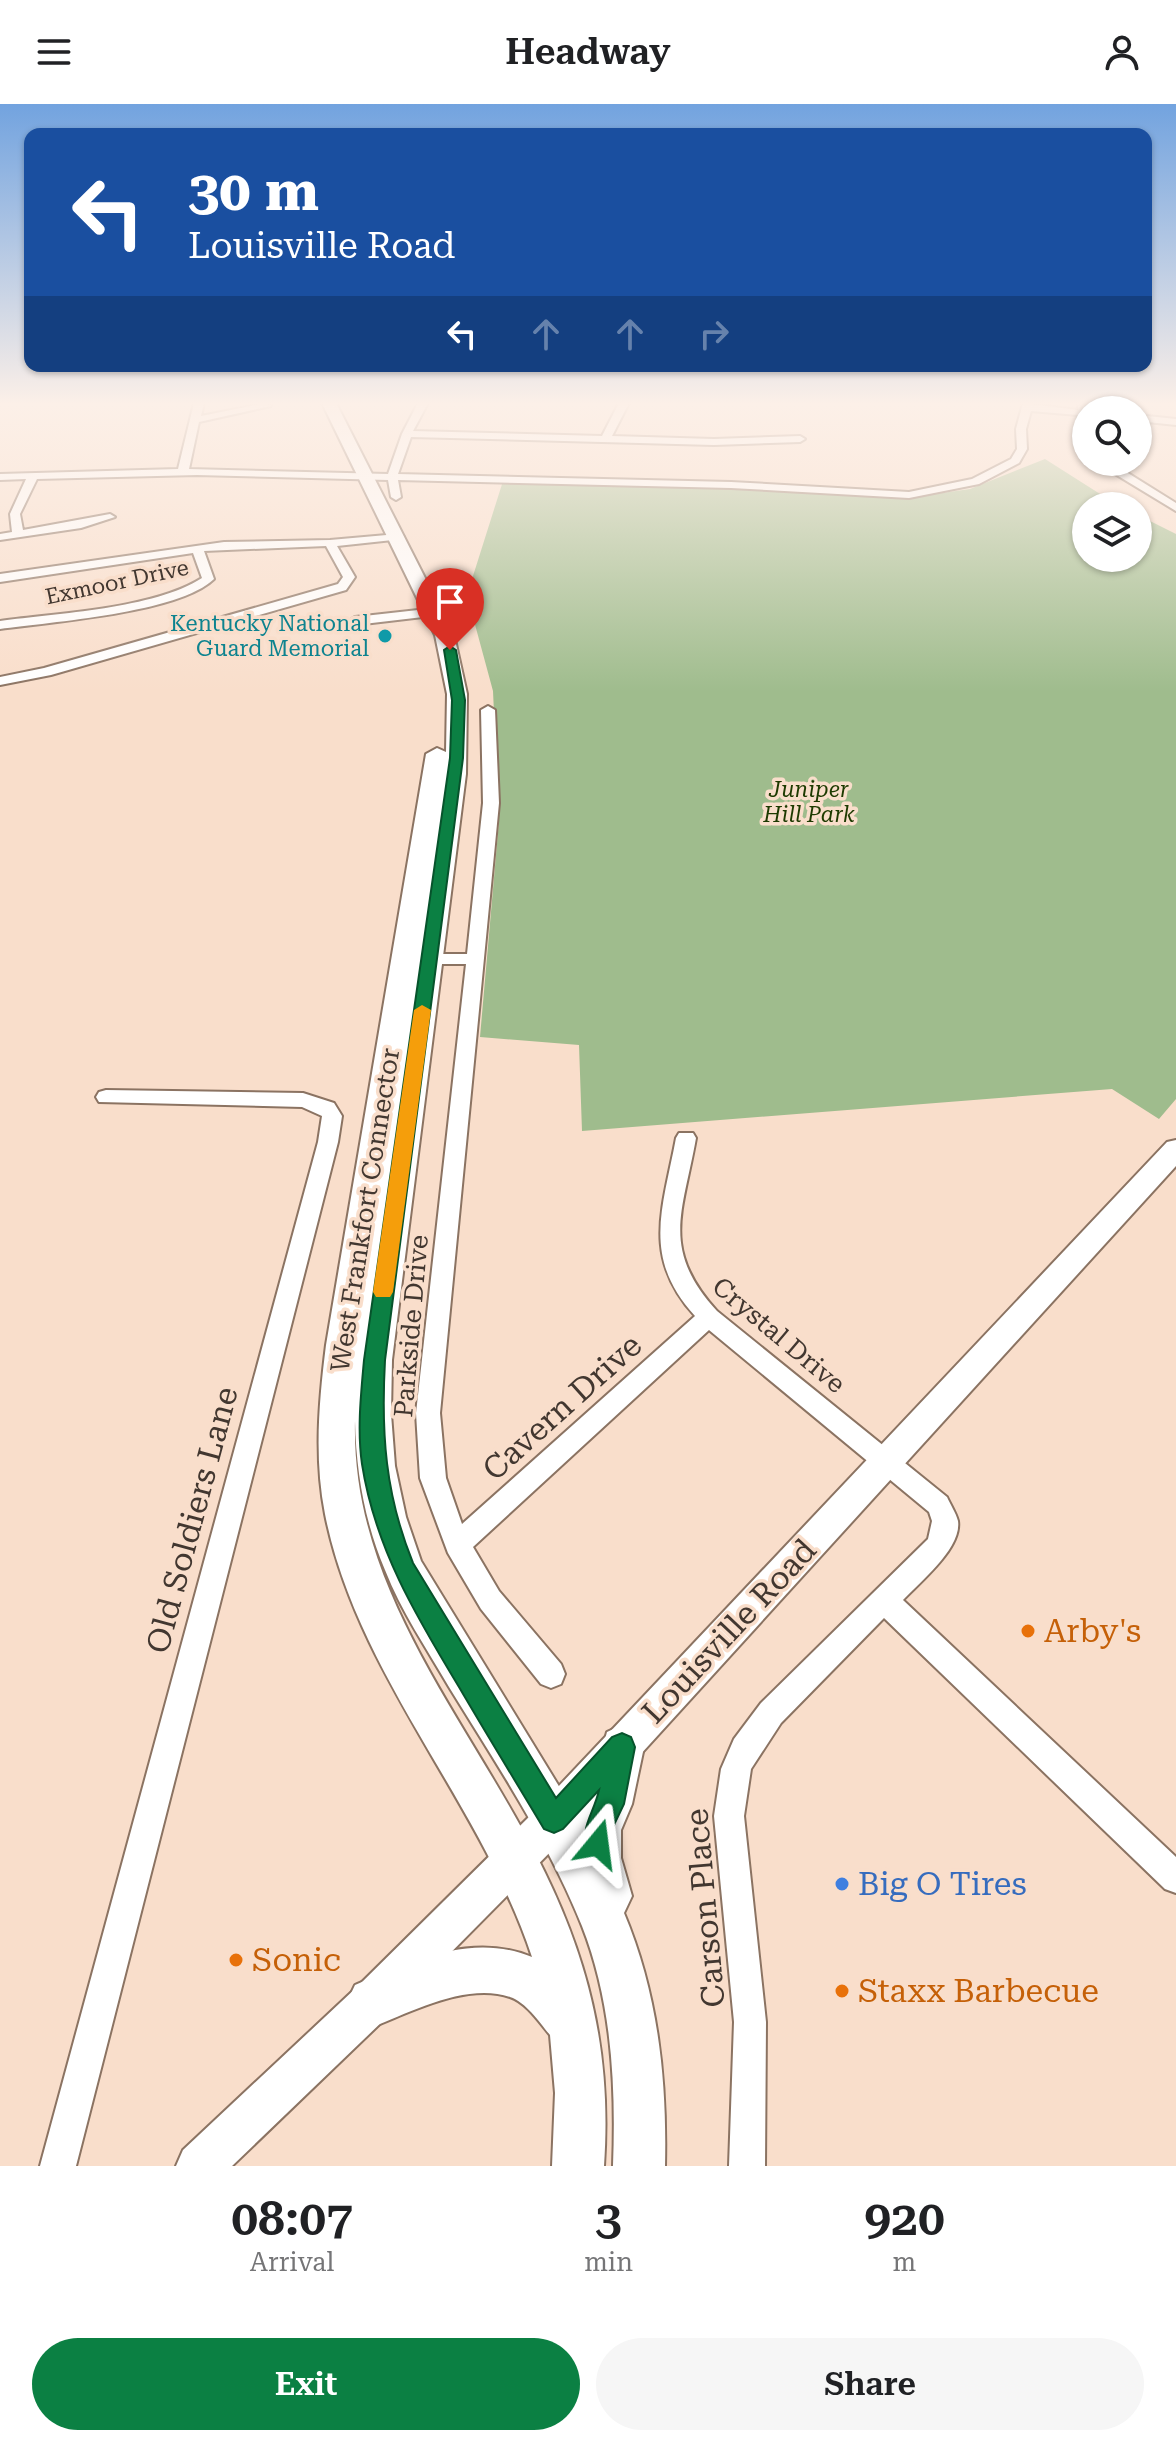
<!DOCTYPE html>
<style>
:root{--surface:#fff;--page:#f6f6f6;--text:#202124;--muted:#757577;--accent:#0b8043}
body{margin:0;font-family:"Roboto Serif",serif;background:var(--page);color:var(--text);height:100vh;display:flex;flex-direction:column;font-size:30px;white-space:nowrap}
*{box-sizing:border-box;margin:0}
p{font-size:26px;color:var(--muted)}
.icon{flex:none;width:44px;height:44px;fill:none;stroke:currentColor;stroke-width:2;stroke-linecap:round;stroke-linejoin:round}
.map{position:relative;height:2062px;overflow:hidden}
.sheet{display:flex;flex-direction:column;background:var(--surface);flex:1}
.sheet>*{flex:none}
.top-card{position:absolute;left:24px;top:24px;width:1128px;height:244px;border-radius:16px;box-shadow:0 2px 6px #0004;background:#1a4fa0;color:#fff;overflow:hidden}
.fabs{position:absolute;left:1072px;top:292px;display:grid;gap:16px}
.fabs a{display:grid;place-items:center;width:80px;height:80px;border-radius:50%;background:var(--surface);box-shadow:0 2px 6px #0004;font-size:40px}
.pin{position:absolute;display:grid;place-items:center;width:68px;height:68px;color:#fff;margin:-82px -34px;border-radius:50% 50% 50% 0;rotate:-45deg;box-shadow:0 0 8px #0007}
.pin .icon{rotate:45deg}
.me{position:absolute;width:88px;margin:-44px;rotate:16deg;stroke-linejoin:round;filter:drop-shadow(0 0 6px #0008)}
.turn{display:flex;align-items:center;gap:28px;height:168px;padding:0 32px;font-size:36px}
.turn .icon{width:104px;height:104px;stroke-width:2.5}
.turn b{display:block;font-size:56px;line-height:68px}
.lanes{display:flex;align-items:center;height:76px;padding:0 32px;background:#0003;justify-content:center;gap:40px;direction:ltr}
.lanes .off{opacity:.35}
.eta{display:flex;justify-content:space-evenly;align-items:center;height:136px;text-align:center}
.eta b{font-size:48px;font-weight:600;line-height:56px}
.button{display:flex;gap:16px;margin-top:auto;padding:16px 32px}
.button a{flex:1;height:92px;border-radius:48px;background:var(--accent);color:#fff;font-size:32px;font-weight:600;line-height:92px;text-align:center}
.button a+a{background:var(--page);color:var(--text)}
header{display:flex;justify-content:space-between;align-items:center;height:104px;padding:0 32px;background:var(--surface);font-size:36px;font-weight:600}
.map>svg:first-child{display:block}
.green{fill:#9fbc8d}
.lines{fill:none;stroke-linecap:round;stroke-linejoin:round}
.minor-casing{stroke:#8b7362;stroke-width:4}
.major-casing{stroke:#8b7362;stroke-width:4}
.highway-casing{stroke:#8b7362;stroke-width:4}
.minor{fill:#fff;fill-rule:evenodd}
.major{fill:#fff;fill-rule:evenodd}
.highway{fill:#fff;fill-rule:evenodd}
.route{fill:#0b8043;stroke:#07532c;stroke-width:2}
.slow{fill:#f59e0b}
.culture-dot{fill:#0f9aa8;stroke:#f9decb;stroke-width:3}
.food-dot{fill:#e8710a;stroke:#f9decb;stroke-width:3}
.shop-dot{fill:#3f7fe0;stroke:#f9decb;stroke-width:3}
.labels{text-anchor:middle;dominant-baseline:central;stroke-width:7;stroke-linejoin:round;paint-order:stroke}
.far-street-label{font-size:22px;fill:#423730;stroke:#f9decb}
.far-culture-label{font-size:22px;fill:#0d838f;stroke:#f9decb;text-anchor:end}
.far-park-label{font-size:22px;font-style:italic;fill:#1d3a00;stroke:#f9decb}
.street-label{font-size:26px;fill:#423730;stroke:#f9decb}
.near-street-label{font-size:32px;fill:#423730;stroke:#f9decb}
.near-food-label{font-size:32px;fill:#c56008;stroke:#f9decb;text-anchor:start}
.near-shop-label{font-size:32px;fill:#366cbe;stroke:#f9decb;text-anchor:start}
</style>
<header><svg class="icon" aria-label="menu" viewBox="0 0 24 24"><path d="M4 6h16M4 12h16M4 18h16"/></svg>Headway<svg class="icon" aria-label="person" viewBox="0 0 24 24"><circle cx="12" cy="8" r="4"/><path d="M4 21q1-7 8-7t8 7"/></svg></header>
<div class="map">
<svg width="1176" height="2062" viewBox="0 0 1176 2062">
<rect width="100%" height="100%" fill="#f9decb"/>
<!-- green -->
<polygon class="green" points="1045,355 1119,402 1086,402 1086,454 1138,454 1138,411 1176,430 1176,995 1159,1015 1112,985 582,1027 579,941 480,933 499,717 493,587 467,491 503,377 759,385 907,394 970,385"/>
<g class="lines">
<defs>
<g id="minor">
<polygon points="194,299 204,299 201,312 266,299 271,302 199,318 189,365 388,370 402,330 418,299 428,299 413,327 602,332 619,299 629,299 612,332 714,335 800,332 805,335 800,338 714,341 411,333 398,370 731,378 909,388 972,375 1011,355 1017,345 1016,325 1023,299 1078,306 1078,299 1088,299 1086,333 1077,322 1078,311 1031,307 1026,325 1027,345 1019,359 979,380 909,394 731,384 398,376 401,393 396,396 391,393 388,376 197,371 37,375 20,410 23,426 110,410 115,413 81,424 0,436 0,430 12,428 10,410 26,375 0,376 0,370 178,365"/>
<polygon points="1138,311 1176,315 1176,321 1138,317"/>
<polygon points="1106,358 1116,358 1123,366 1176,399 1176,407 1115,370"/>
<path d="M398,430l6,3 -2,2 -65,7 18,31 -9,13 -295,85 -51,10v-8l44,-9 294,-84 5,-7 -17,-31 -122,5 10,28c-35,34 -164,43 -214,50v-8c57,-8 154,-12 202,-43l-9,-25 -193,29v-8l224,-32 106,-2z"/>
<polygon points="436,504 442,508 440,511 355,521 349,517 355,513"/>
<path d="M488,602l7,4 4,93 -59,610 6,65 16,46 233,-208c-54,-59 -32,-108 -19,-178l3,-5h14l3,5c-13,74 -36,111 21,173l230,186c3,7 9,16 11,24 4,27 -38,61 -55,79l273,257v36l-11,-4 -281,-271 -103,105 -30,46 -7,47 22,206 -1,144h-36l5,-144 -20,-206 7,-47 13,-30 27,-36 167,-164 4,-18 -3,-9 -220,-182 -236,217 26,44 62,73 4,10 -4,10 -10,4 -10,-4 -60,-75 -33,-56 -28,-75 -4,-65 50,-449h-49l-9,-5 9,-5h50l16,-151 -2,-93z"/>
<polygon points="106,986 303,989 334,999 342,1012 338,1038 76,2062 40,2062 318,1038 322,1012 302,1003 99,998 96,993 99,988"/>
</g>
<polygon id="major" points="1176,1036 1176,1062 568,1730 387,1913 232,2062 176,2062 183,2046 357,1883 540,1702 1167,1038"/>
<path id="highway" d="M322,299h14l118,232 13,59 -1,80 -74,586 -1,54 4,52 11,51 15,44 158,258 10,-20 18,-67 15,-7 15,7 7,15 -12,57 -11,26v28l11,38 -8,17c34,81 43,166 41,253h-52c3,-80 -1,-164 -31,-240 -34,-85 -85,-161 -133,-239 -22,-38 -48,-76 -64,-117 -20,-47 -29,-98 -30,-149 -4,165 107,292 179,430 54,103 78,199 70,315h-52l3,-73 -5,-58c-10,-12 -24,-33 -40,-38 -43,-15 -99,15 -138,30l-17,-8 -8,-17 8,-17c56,-24 117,-53 177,-28 -51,-155 -175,-281 -207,-443 -11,-56 -6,-113 1,-169l100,-591 11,-6 9,4 1,-58 -12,-59z"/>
</defs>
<!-- minor casing -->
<use href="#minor" class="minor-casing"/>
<!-- major casing -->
<use href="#major" class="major-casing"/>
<!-- highway casing -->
<use href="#highway" class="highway-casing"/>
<!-- minor -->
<use href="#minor" class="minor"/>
<!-- major -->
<use href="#major" class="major"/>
<!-- highway -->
<use href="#highway" class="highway"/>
</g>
<!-- sky -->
<linearGradient id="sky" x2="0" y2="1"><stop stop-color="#72a3df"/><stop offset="0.51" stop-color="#fcf0e8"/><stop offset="1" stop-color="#fcf0e8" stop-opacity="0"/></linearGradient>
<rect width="1176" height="588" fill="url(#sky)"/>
<!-- route -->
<path class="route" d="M450,542l6,4 9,50 -2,58 -78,602c-4,73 0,134 28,203l143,235 56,-61 10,-4 9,4 4,10 -11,57 -12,25 -4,25 -10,4 -10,-4c-10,-25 6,-40 11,-64l-36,39 -9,4 -10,-4c-28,-47 -57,-94 -85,-142 -43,-71 -84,-139 -97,-223 -5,-34 -1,-70 2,-104l86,-602 2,-58 -8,-50z"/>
<!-- slow -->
<polygon class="slow" points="422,901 431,906 393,1188 390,1193 376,1193 373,1188 414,906"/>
<!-- markers -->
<circle class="culture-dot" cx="385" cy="532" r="8"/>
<g class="food-dot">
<circle cx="1028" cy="1527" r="8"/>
<circle cx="236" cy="1856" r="8"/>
<circle cx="842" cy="1887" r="8"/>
</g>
<circle class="shop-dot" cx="842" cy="1780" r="8"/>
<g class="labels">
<!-- far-street labels -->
<g class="far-street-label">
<text transform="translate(117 478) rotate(-12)">Exmoor Drive</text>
</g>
<!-- far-culture labels -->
<g class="far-culture-label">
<text x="369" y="519">Kentucky National<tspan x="369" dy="25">Guard Memorial</tspan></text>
</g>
<!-- far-park labels -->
<g class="far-park-label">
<text x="809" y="685">Juniper<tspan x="809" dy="25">Hill Park</tspan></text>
</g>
<!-- street labels -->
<g class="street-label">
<text transform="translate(365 1106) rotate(-81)">West Frankfort Connector</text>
<text transform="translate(411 1222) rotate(-85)">Parkside Drive</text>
<text transform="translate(779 1231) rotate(40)">Crystal Drive</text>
</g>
<!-- near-street labels -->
<g class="near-street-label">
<text transform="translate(562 1303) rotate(-42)">Cavern Drive</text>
<text transform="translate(192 1416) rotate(-75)">Old Soldiers Lane</text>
<text transform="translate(729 1527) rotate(-47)">Louisville Road</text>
<text transform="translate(705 1804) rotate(-95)">Carson Place</text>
</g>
<!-- near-food labels -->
<g class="near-food-label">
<text x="1044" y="1527">Arby's</text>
<text x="252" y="1856">Sonic</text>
<text x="858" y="1887">Staxx Barbecue</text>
</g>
<!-- near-shop labels -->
<g class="near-shop-label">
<text x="858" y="1780">Big O Tires</text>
</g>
</g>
</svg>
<div class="fabs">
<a><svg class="icon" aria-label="search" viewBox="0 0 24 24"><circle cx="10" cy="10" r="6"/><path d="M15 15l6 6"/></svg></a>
<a><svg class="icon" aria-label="layers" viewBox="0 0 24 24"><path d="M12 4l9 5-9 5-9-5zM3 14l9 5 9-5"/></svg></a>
</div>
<div class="pin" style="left:450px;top:546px;background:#d93025"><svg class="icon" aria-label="arrive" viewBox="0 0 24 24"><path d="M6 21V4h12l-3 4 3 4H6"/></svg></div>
<svg class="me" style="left:598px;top:1740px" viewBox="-20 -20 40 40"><path d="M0-17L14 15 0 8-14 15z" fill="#0b8043" stroke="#fff" stroke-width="4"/></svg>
<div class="top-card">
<div class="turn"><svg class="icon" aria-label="left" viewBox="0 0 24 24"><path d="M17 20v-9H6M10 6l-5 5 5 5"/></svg><div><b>30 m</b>Louisville Road</div></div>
<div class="lanes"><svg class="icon" aria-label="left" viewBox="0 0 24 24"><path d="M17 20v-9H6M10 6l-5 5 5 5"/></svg><svg class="icon off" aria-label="ahead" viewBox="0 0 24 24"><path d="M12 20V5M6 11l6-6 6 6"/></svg><svg class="icon off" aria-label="ahead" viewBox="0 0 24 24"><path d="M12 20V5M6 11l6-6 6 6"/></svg><svg class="icon off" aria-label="right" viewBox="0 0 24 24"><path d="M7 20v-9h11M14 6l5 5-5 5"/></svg></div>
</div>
</div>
<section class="sheet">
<div class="eta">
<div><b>08:07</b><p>Arrival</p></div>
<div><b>3</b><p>min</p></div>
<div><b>920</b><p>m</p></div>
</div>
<div class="button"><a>Exit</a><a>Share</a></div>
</section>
